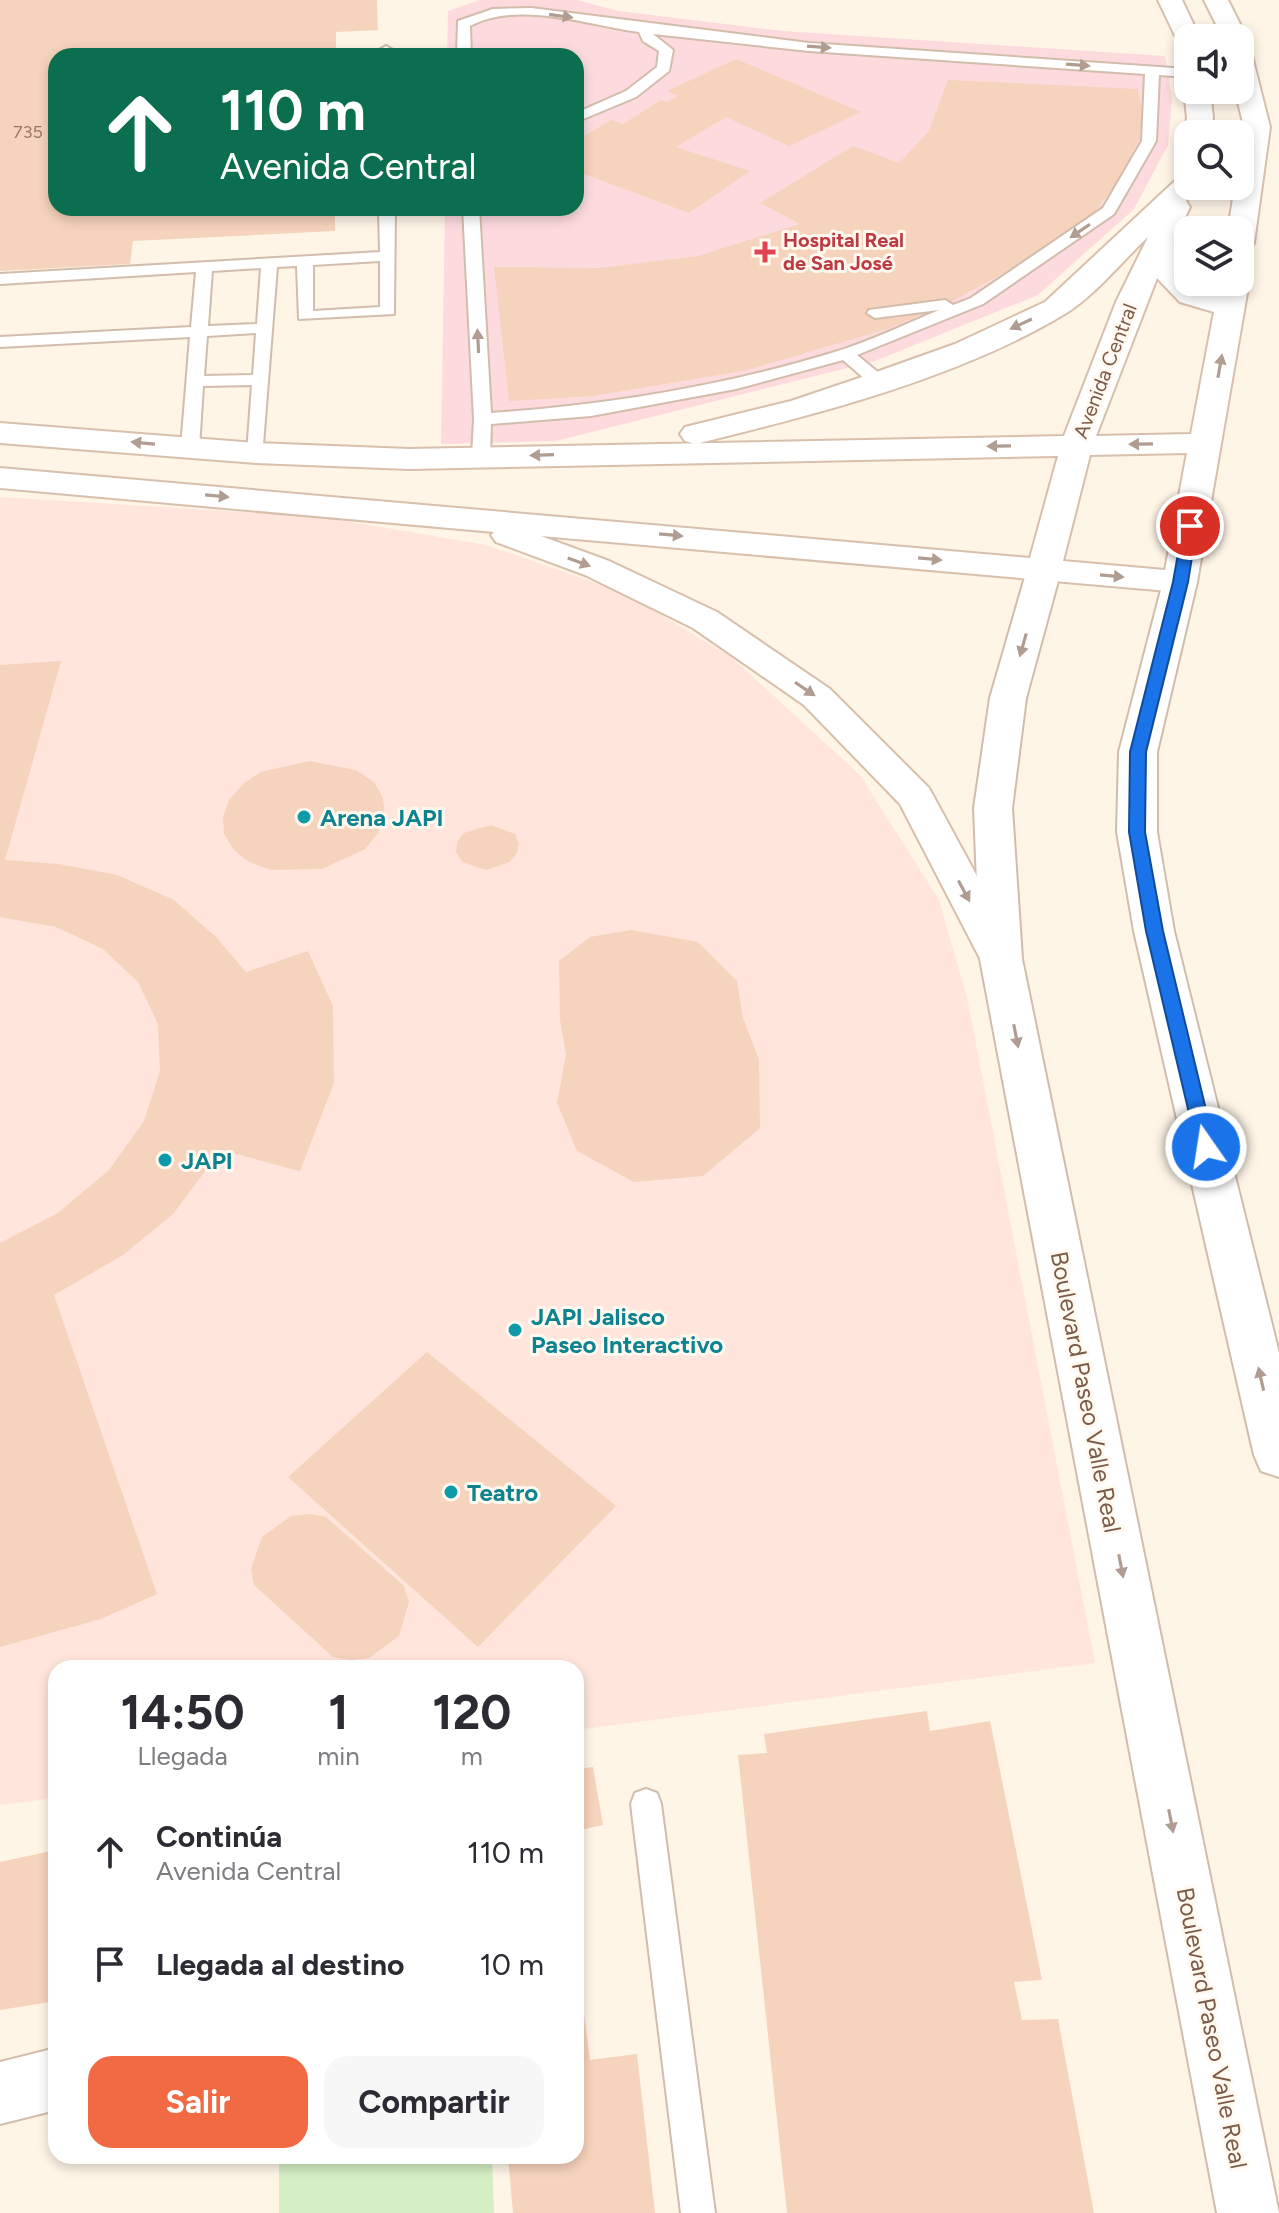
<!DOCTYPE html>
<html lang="es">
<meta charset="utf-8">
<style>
:root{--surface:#fff;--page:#f7f7f7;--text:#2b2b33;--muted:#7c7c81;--accent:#f26a43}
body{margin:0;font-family:Figtree,sans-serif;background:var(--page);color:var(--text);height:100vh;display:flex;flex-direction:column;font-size:30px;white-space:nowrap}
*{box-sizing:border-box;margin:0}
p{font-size:26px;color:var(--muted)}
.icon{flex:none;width:44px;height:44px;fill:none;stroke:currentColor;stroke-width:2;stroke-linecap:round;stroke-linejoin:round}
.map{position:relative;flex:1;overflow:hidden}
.panel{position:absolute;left:48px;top:1660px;width:536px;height:504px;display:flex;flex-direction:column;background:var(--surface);border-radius:24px;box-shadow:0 4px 12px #0003}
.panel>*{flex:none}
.banner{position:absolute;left:48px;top:48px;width:536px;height:168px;border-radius:24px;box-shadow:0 4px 12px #0003;background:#0b6e4f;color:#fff;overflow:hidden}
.buttons{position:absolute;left:1174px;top:24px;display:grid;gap:16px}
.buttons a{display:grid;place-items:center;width:80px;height:80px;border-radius:16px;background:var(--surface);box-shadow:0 4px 12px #0003;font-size:40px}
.pin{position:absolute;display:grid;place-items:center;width:68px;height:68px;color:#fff;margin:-34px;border:4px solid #fff;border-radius:50%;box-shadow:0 2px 8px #0007}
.me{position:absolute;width:88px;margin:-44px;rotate:347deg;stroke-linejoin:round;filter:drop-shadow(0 0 6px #0008)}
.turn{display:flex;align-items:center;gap:28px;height:168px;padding:0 40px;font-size:36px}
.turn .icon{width:104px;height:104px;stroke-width:2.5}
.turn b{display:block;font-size:56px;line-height:68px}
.eta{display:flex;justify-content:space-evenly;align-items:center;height:136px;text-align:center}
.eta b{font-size:48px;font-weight:700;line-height:56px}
.action{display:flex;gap:16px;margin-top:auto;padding:16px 40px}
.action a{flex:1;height:92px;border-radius:24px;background:var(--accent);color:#fff;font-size:32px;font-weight:700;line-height:92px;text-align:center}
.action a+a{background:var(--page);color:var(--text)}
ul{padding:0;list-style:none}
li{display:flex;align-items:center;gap:24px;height:112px;padding:0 40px}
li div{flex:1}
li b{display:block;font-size:30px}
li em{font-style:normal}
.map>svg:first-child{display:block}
.commercial{fill:#ffe5db}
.medical{fill:#fddade}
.green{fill:#d5eec4}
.building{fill:#f6d3bc}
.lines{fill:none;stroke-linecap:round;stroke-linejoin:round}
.service-casing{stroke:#d2bcab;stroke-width:4}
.minor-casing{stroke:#d2bcab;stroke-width:4}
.tertiary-casing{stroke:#d2bcab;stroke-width:4}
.secondary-casing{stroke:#d8bfab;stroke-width:4}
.service{fill:#fff;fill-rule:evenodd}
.minor{fill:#fff;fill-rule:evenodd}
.tertiary{fill:#fff;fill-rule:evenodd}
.secondary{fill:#fff;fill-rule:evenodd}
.oneway{fill:#b09c91}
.route{fill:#1a73e8;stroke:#114b97;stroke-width:2}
.health-dot{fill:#e0444e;stroke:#fff9f0;stroke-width:3}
.culture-dot{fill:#0f9aa8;stroke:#fff9f0;stroke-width:3}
.labels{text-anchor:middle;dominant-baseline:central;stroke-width:6;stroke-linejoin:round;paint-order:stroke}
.far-number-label{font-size:18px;fill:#9a7865}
.far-health-label{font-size:20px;font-weight:bold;fill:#be3a42;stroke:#fff9f0;text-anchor:start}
.far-street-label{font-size:20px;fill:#7b5a48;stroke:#fff9f0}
.culture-label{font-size:24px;font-weight:bold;fill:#0d838f;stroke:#fff9f0;text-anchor:start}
.street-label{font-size:24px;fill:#7b5a48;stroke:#fff9f0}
</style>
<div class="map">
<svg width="1279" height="2213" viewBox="0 0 1279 2213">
<rect width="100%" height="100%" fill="#fef5e7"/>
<!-- commercial -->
<polygon class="commercial" points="0,497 322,517 486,545 623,592 731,657 860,775 939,900 967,997 1095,1663 576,1730 576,1668 56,1668 56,1798 0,1805"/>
<!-- medical -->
<polygon class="medical" points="480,0 577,0 618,11 783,31 1165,56 1172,98 1168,145 1134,209 1038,295 875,361 556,441 441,444 445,208 576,208 576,56 447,56 448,11"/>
<!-- green -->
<polygon class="green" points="279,2156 492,2156 494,2213 279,2213"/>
<!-- building -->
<g class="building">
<polygon points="0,0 377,0 378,30 336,32 336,56 56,56 56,208 335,208 335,231 133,241 130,264 0,271"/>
<polygon points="736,59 861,112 789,146 726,117 676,147 750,171 689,213 576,171 576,141 611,120 623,124 661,100 667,102 678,96 667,91"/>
<polygon points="948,80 1138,89 1142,112 1140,137 1122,175 1094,213 1043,251 942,307 887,329 748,370 593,396 509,401 494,267 599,268 698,256 800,224 760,203 853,146 899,163 929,131"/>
<polygon points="61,661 5,860 59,864 117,875 174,900 216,937 246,972 308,951 333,1006 334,1083 300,1171 221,1150 173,1214 123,1255 54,1295 157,1594 101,1619 0,1647 0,1243 58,1213 109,1170 144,1121 160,1071 158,1024 138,982 103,949 56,927 0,917 0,665"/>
<polygon points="309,761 356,770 374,782 383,798 385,816 378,833 365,849 322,869 271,870 249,862 234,850 224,834 223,817 229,800 243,784 261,772"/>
<polygon points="491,825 515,834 519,844 517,853 510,862 486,870 462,862 456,852 457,842 464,833"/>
<polygon points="631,930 698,942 737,981 743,1018 759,1060 760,1128 703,1176 634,1182 577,1151 557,1103 566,1054 560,1020 559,961 590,937"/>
<polygon points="427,1352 616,1506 478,1647 288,1477"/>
<polygon points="310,1514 326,1517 404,1586 409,1602 399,1636 369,1658 351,1660 333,1657 254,1585 251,1569 262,1537 291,1516"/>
<polygon points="927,1711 930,1731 990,1721 1042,1980 1014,1982 1022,2020 1058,2019 1094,2213 787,2213 738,1755 767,1753 764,1734"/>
<polygon points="593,1767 603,1825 576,1831 576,1769"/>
<polygon points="56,1850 56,2001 0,2010 0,1862"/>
<polygon points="576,1952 590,2060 637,2054 655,2213 513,2213 508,2156 576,2156"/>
</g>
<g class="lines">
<defs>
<g id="service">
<path d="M531,8l278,35 379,26v8l-29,-2 -3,66 -42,73 -131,90 -126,51 28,23v8h-12l-30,-26 -107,29 -145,27 -100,8 -1,33 -9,5 -9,-5 2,-38 -11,-211h16l12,205c118,-8 234,-27 347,-62 34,-11 68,-27 101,-41l-64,8 -8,-5 2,-3 76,-10 8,5 18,-7 132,-90 39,-67 3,-67 -336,-23 -156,-17 20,16 -4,21 -33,26 -60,25v-9l50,-22 31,-24 2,-16 -16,-10 -4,-9c-51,-7 -121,-32 -169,-6l1,30h-14l1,-35 35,-12z"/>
<polygon points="386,46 393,50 393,56 379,56 379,50"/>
<path d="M379,208h16l-1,106 -95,5 -2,-53 -20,1 -15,190 -6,1 -9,-5 5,-68 -49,1 -4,62 -9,5 -9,-5 9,-111 -190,10v-10l191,-10 5,-55 -196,12v-10l380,-22zM380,261v46l-67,4v-46zM261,268l-4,56 -49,2 4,-55zM256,333l-3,42 -49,1 3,-40z"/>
<polygon points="646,1789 657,1793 661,1804 715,2213 681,2213 631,1804 635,1793"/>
</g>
<polygon id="minor" points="56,2048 56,2110 0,2124 0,2062"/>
<g id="tertiary">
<polygon points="1044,560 1056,563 1061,570 1026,698 1012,808 1022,959 1279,2213 1217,2213 980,959 974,808 990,698 1027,570 1032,563"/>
<polygon points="1180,572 1192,575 1197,582 1157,752 1157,832 1174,931 1279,1353 1279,1477 1261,1471 1254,1455 1134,931 1117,832 1119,752 1163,582 1168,575"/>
</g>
<g id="secondary">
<polygon points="1158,0 1182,0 1200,38 1188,38 1188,46 1179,44"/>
<polygon points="1204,0 1228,0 1247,38 1244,43 1240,44 1240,38 1223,38"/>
<polygon points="1240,49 1252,56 1270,127 1254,243 1250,249 1240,251 1240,230 1228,230 1235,186 1240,186 1244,127 1235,90 1240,90"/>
<polygon points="1188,85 1188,90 1210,90 1213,118 1210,134 1188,134 1188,140 1184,134 1187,118 1184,90"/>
<path d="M1187,177l1,9h12l-14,15 4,6 -6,13 9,7 -5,3v52l29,13 2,-13h21v-7l9,7 -52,300 -5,7 -12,3 -639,-56 68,25 108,51 113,77 99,99 93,171 -6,11 -15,4 -15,-4 -86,-166 -96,-99 -111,-77 -108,-53 -89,-33 -5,-7 3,-3 -494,-44v-20l1030,90 28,-102 -649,13 -153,-6 -256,-20v-20l256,20 153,6 655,-13 52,-134 32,-65c-25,23 -56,62 -85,78 -107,64 -247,99 -367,129l-11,-3 -5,-7 5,-7 106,-26 77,-26 87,-31 90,-42 132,-123zM1157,278l23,24 34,10 -23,122 -95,2zM1187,453l-22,117 -102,-9 27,-106z"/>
</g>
</defs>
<!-- service casing -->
<use href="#service" class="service-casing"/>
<!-- minor casing -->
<use href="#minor" class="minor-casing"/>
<!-- tertiary casing -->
<use href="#tertiary" class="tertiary-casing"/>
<!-- secondary casing -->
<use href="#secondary" class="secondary-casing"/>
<!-- service -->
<use href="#service" class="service"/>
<!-- minor -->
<use href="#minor" class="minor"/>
<!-- tertiary -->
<use href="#tertiary" class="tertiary"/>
<!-- secondary -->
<use href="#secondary" class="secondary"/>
</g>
<!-- one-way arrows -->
<defs><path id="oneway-solid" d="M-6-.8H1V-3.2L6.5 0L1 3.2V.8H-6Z" transform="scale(2)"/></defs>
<g class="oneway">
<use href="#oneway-solid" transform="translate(561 16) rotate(8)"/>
<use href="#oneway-solid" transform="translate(819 47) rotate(4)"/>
<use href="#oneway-solid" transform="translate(1078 65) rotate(4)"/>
<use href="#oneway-solid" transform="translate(1080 231) rotate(146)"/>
<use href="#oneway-solid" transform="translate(1021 324) rotate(155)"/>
<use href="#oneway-solid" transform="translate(478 341) rotate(-93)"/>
<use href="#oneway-solid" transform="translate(1220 366) rotate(-80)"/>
<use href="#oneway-solid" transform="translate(143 443) rotate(-175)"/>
<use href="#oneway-solid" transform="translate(1141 444) rotate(179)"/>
<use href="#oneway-solid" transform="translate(999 446) rotate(179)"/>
<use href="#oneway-solid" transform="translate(542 455) rotate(178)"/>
<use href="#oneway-solid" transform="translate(217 496) rotate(5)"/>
<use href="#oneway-solid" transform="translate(671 535) rotate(5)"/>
<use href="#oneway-solid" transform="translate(930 559) rotate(5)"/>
<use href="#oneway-solid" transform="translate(579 562) rotate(20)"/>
<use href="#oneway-solid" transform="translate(1112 576) rotate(5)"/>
<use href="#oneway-solid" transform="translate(1023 645) rotate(106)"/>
<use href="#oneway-solid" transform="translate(805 689) rotate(34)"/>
<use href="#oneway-solid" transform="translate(964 891) rotate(62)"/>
<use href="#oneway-solid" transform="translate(1016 1036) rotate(79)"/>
<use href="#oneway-solid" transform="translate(1261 1379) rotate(-103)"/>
<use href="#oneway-solid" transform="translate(1121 1566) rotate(79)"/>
<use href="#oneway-solid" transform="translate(1171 1821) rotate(79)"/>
</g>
<!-- route -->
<polygon class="route" points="1190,522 1197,526 1188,582 1146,752 1145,832 1163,931 1215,1147 1206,1154 1197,1147 1146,931 1129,832 1130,752 1173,582 1183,526"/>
<!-- markers -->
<path class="health-dot" d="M761 240h8v8h8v8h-8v8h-8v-8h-8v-8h8z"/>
<g class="culture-dot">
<circle cx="304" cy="817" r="8"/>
<circle cx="165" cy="1160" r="8"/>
<circle cx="515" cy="1330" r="8"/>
<circle cx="451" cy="1492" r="8"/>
</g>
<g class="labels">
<!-- far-number labels -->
<g class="far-number-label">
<text x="28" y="132">735</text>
</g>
<!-- far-health labels -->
<g class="far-health-label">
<text x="783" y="240">Hospital Real<tspan x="783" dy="23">de San José</tspan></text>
</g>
<!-- far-street labels -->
<g class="far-street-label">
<text transform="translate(1105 371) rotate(-69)">Avenida Central</text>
</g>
<!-- culture labels -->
<g class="culture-label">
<text x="320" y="817">Arena JAPI</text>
<text x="181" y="1160">JAPI</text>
<text x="531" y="1316">JAPI Jalisco<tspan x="531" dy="28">Paseo Interactivo</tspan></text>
<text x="467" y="1492">Teatro</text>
</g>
<!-- street labels -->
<g class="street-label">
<text transform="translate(1086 1392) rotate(79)">Boulevard Paseo Valle Real</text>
<text transform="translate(1212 2028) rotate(79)">Boulevard Paseo Valle Real</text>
</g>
</g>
</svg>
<div class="buttons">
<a><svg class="icon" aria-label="sound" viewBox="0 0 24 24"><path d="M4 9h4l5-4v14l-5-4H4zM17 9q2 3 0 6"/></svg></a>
<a><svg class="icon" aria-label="search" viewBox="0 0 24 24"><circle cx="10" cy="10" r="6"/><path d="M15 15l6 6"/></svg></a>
<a><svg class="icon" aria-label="layers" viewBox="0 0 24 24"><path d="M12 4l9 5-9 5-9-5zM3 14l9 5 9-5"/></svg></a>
</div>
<div class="pin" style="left:1190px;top:526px;background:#d93025"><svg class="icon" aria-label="arrive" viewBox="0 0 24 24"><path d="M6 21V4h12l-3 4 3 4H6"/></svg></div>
<svg class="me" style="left:1206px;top:1147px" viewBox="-20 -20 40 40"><circle r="17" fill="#1a73e8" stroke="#fff" stroke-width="3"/><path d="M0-11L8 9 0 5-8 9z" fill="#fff"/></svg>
<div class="banner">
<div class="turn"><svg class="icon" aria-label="ahead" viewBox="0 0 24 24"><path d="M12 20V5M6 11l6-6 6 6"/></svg><div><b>110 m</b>Avenida Central</div></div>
</div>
<section class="panel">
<div class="eta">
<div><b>14:50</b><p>Llegada</p></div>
<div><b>1</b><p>min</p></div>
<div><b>120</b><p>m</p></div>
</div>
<ul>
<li><svg class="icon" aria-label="ahead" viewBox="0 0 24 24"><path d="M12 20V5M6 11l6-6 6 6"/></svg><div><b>Continúa</b><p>Avenida Central</p></div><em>110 m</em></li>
<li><svg class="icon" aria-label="arrive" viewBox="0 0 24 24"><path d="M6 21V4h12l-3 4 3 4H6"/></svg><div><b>Llegada al destino</b></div><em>10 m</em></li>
</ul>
<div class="action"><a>Salir</a><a>Compartir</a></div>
</section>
</div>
